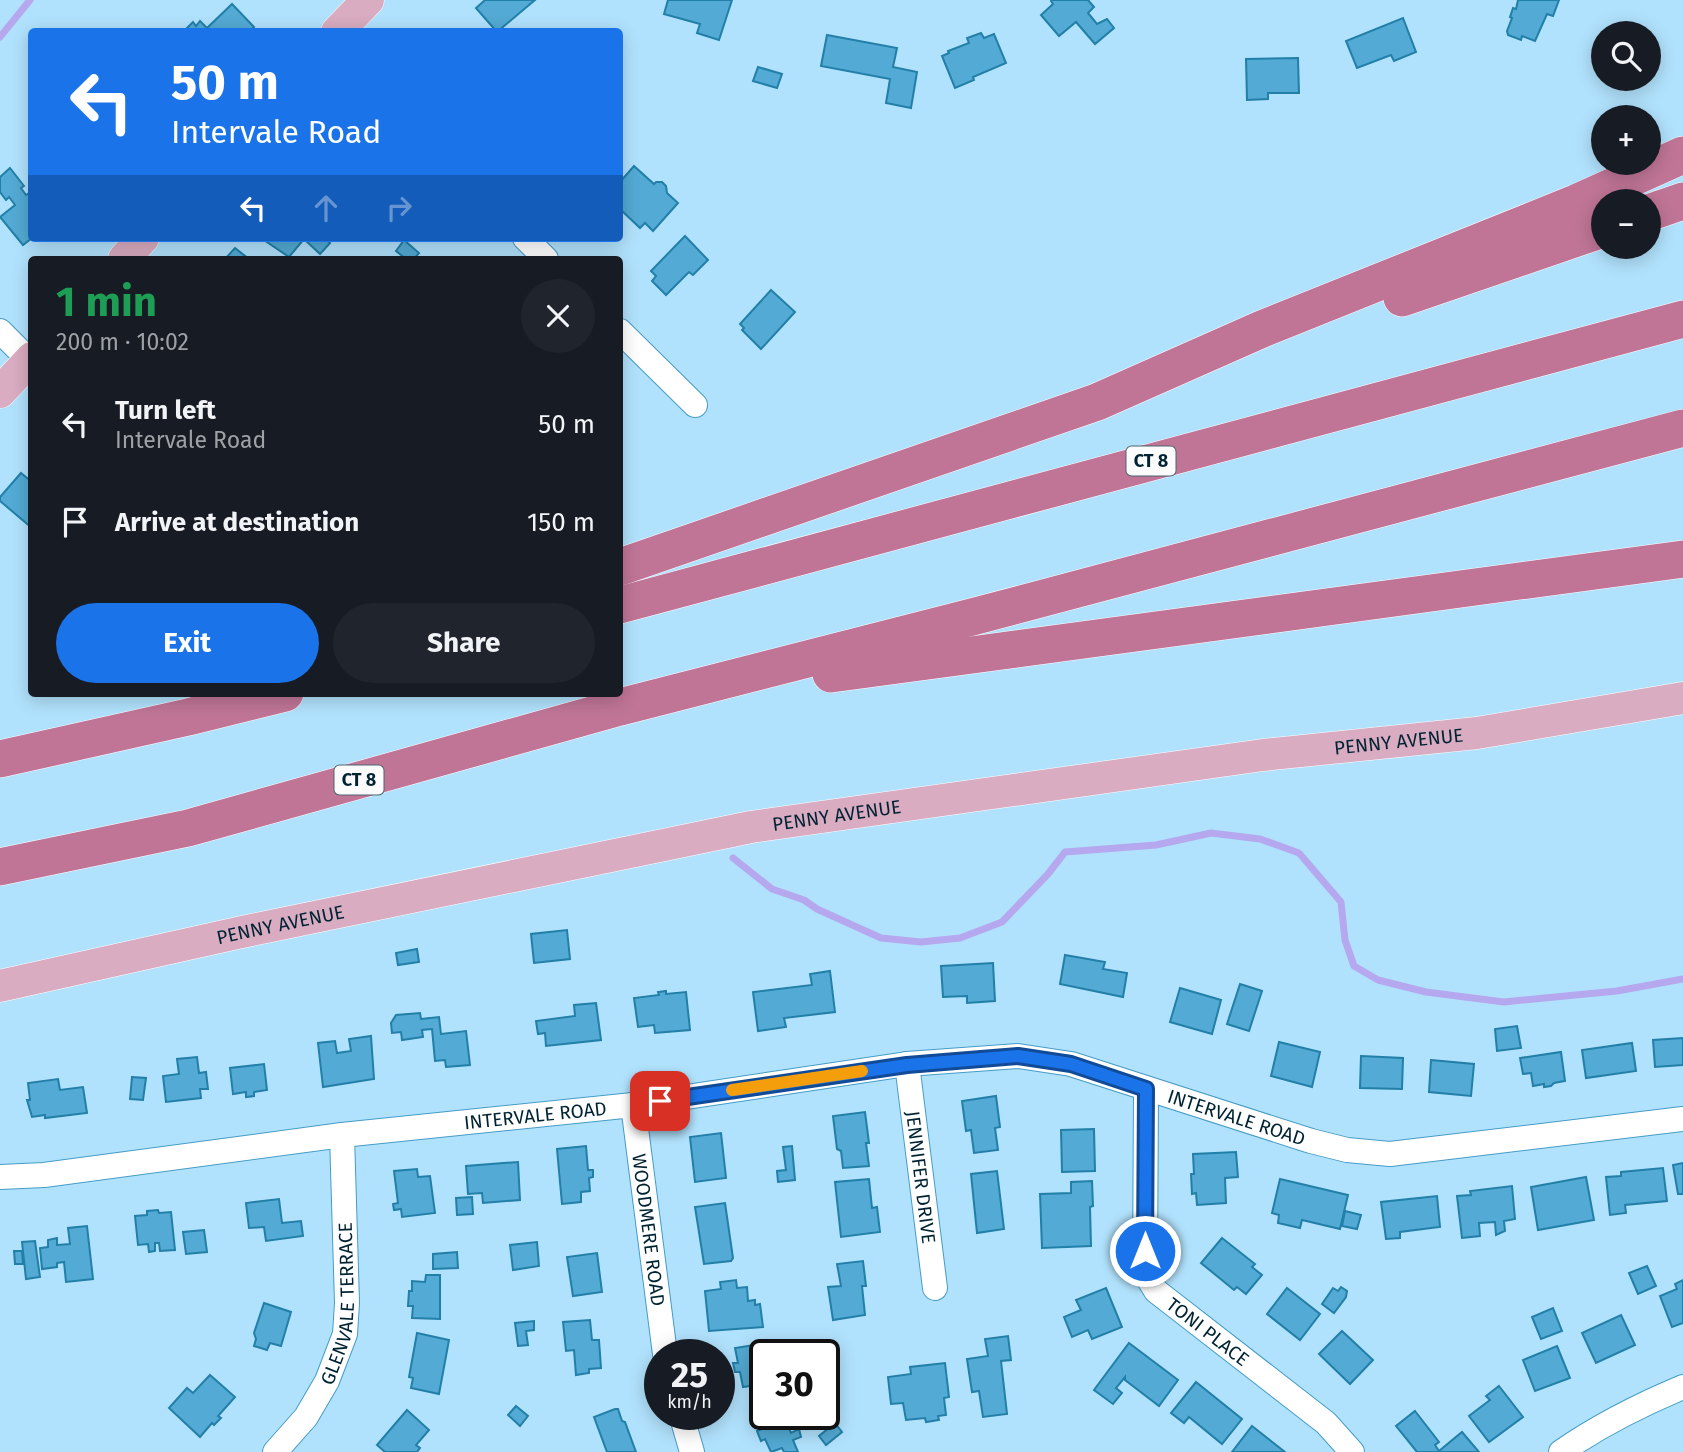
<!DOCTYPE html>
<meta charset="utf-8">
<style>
:root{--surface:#171b24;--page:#20242c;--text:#f1f3f6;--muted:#9ea1a6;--accent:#1a73e8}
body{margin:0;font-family:"Fira Sans",sans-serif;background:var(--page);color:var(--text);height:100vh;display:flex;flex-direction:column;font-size:26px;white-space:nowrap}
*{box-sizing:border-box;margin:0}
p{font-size:23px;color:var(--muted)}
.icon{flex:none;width:38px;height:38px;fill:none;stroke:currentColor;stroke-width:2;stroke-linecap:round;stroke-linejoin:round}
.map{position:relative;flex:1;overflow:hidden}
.drawer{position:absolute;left:28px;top:256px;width:595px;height:441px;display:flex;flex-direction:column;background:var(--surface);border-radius:7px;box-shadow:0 4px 18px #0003}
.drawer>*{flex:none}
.banner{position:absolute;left:28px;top:28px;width:595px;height:214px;border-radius:7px;box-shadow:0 4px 18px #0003;background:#1a73e8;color:#fff;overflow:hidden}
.buttons{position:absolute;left:1591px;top:21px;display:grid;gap:14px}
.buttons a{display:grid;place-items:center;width:70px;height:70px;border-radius:50%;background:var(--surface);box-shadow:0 4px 18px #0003;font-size:35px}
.speed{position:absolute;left:644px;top:1339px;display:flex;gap:14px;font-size:35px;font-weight:700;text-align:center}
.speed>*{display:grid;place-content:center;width:91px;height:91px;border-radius:50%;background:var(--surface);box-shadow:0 4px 18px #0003;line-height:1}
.speed small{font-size:18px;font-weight:400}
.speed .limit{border:4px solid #111;border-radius:10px;background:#fff;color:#111}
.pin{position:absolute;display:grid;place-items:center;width:60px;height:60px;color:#fff;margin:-30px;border-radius:14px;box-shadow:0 4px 10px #0006}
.me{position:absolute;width:77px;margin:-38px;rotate:0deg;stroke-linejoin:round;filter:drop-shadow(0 0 5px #0008)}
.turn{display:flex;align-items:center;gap:24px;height:147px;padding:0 28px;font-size:32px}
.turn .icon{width:91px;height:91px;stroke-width:2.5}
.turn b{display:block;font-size:49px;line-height:60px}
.lanes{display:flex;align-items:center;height:66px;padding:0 28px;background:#0003;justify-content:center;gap:35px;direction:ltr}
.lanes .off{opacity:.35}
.round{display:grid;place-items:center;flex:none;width:74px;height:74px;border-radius:37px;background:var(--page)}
.summary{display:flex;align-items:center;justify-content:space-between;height:119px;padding:0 28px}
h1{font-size:42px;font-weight:700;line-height:52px;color:#1e9e55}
.button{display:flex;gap:14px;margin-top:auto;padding:14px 28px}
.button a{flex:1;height:80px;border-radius:42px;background:var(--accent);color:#fff;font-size:28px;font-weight:700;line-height:80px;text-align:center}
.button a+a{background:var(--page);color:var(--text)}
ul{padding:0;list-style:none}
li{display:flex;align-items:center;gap:21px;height:98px;padding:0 28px}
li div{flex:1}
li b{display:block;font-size:26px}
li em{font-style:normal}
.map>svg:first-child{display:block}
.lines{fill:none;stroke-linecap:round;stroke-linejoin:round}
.stream{stroke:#b5a8ef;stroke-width:7}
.building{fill:#53aad4;stroke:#227fa8;stroke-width:2}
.minor-casing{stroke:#459cc6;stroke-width:26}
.major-casing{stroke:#fff;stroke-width:33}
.highway-casing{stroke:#fff;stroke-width:38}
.minor{stroke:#fff;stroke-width:24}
.major{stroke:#d9acc1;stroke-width:32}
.highway{stroke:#c07597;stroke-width:37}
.route-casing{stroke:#114b97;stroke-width:18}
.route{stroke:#1a73e8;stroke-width:12}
.slow{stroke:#f59e0b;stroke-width:12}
.labels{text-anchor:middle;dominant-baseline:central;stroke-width:6;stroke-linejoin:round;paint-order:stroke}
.shield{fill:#fbfbfb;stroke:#4b646f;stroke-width:2}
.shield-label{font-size:18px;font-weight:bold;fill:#002333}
.street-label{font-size:19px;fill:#002333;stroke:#fbfbfb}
</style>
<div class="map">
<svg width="1683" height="1452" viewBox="0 0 1683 1452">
<rect width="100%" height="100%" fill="#b1e2fd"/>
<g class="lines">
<!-- stream -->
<g class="stream">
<polyline points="0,37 30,0"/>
<polyline points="733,858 772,889 804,900 817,909 881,938 921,942 960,938 1002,922 1048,874 1065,852 1156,845 1211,833 1260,839 1299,853 1341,902 1345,940 1354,966 1378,980 1426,992 1504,1002 1617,991 1683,979"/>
</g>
</g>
<!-- building -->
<g class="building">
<polygon points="485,0 535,0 497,32 476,8"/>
<polygon points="668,0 732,0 719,40 697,33 700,24 664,14"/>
<polygon points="1052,0 1088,0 1094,7 1088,13 1097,24 1107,19 1114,28 1095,44 1076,22 1059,36 1041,15 1053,4 1051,1"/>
<polygon points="1518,0 1559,0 1553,16 1547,14 1535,41 1522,36 1521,40 1508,35 1507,31 1512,18 1510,17 1513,8 1516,9"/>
<polygon points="232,4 254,27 249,32 183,32 193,22 196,26 200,21 207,28"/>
<polygon points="1403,18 1416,52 1394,61 1391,55 1357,68 1346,41"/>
<polygon points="981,33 984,38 994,34 1006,63 973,77 974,80 955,88 942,56 949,53 948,51 969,43 967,38"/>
<polygon points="827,35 897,48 893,67 917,72 911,108 886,103 890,79 821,66"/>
<polygon points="1298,58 1299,93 1268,93 1268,99 1247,100 1246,59"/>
<polygon points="758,67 782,74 777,88 753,81"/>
<polygon points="634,166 654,184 656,182 662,182 666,186 667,193 678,203 653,231 645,223 640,228 620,209 620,182"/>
<polygon points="10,168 24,186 21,188 26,195 29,193 32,196 32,238 23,245 0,217 15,205 9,197 6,200 0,192 0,177"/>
<polygon points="685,236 708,260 693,275 689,272 666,295 652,281 656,276 651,271"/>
<polygon points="261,238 303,238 304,239 289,257"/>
<polygon points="307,238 325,238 330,243 320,254 305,240"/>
<polygon points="404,240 419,253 414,259 406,259 396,251"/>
<polygon points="235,248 249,259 225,259"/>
<polygon points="771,290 795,312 761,349 742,330 744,328 740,324"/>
<polygon points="21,473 32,482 32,528 0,501 0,497"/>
<polygon points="567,930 570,959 534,963 531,934"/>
<polygon points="417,949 419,962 398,965 396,953"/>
<polygon points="1065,955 1105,962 1103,969 1127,973 1123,997 1060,984"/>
<polygon points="993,963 995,1001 967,1003 967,996 943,997 941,966"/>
<polygon points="830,971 835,1012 784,1018 786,1027 758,1031 753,992 812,985 810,974"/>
<polygon points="1240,984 1262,991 1249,1031 1227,1024"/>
<polygon points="1180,988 1221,1000 1212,1034 1170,1022"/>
<polygon points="666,991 666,994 686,992 690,1030 655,1033 654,1025 638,1027 634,998 659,995 658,992"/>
<polygon points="596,1003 601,1040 546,1046 545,1033 538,1034 536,1021 575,1016 574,1005"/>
<polygon points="420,1013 421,1019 439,1017 441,1034 466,1031 470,1065 446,1067 445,1060 435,1061 432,1029 422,1030 423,1037 402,1040 401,1032 392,1033 391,1023 396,1015"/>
<polygon points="1517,1026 1521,1048 1497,1051 1495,1029"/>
<polygon points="371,1036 374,1079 323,1087 318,1043 335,1041 337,1053 351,1051 349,1039"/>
<polygon points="1683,1038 1683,1065 1655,1067 1653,1040"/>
<polygon points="1279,1042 1320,1052 1312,1087 1271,1076"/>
<polygon points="1632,1043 1636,1071 1586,1078 1582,1050"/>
<polygon points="1561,1052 1565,1081 1554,1083 1551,1086 1544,1087 1544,1084 1533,1086 1531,1073 1523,1074 1520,1058"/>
<polygon points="1361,1056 1403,1058 1402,1089 1360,1088"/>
<polygon points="197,1057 199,1073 206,1072 208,1089 200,1089 201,1098 166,1102 163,1076 179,1074 177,1059"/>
<polygon points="1431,1060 1474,1064 1471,1096 1429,1092"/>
<polygon points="264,1064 267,1090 254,1092 254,1096 246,1097 246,1092 233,1094 230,1068"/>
<polygon points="132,1077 146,1078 143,1100 130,1099"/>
<polygon points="58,1079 60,1090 83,1087 87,1113 45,1118 45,1115 32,1117 27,1100 30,1100 28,1083"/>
<polygon points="996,1096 1000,1127 995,1128 998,1150 974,1153 971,1130 966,1131 962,1101"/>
<polygon points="865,1112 869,1143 866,1143 869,1166 843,1168 841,1151 837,1149 833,1116"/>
<polygon points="1094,1129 1095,1171 1062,1172 1061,1130"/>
<polygon points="721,1133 726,1178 695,1182 690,1137"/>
<polygon points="586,1146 588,1170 593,1170 593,1177 589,1178 590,1191 581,1192 581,1202 562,1204 557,1149"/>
<polygon points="792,1146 795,1180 778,1182 777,1171 786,1170 783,1147"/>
<polygon points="1236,1152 1238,1177 1225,1178 1226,1203 1197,1205 1196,1193 1192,1194 1191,1174 1194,1174 1193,1154"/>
<polygon points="518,1162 520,1200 483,1203 482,1193 468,1194 466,1166"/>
<polygon points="1683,1163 1683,1194 1678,1194 1673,1165"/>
<polygon points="1663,1168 1667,1201 1625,1205 1626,1213 1610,1215 1606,1177 1621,1176 1621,1172"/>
<polygon points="417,1169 418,1177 430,1176 435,1213 402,1217 401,1209 394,1210 393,1204 398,1203 394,1171"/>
<polygon points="997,1171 1004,1229 977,1233 971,1174"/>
<polygon points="1586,1177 1594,1220 1538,1230 1531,1187"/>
<polygon points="869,1179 872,1208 877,1207 880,1232 841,1237 835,1182"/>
<polygon points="1280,1179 1348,1195 1340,1229 1302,1220 1300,1228 1278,1223 1279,1215 1272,1213"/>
<polygon points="1092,1181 1093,1206 1090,1207 1091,1246 1042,1248 1040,1194 1071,1193 1071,1182"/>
<polygon points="1512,1186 1515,1219 1504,1221 1505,1231 1496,1235 1495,1222 1479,1223 1480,1236 1462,1238 1457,1196 1471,1195 1470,1191"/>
<polygon points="1437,1196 1440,1227 1400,1232 1400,1238 1386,1239 1381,1202"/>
<polygon points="472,1197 473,1214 457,1215 456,1198"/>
<polygon points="279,1199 282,1223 301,1221 303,1236 266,1241 264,1227 249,1228 246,1203"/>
<polygon points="725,1203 733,1258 731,1261 704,1264 695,1207"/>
<polygon points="158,1210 159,1213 171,1212 175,1250 160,1251 159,1243 155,1243 155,1251 149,1252 148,1244 138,1245 135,1216 147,1215 147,1211"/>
<polygon points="1345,1211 1361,1215 1357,1229 1342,1226"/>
<polygon points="87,1226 93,1279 66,1282 64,1262 57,1263 57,1267 42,1269 40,1248 48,1247 48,1240 57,1238 57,1245 70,1244 68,1228"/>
<polygon points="204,1230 207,1252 186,1254 183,1232"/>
<polygon points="1222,1238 1255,1264 1252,1267 1262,1275 1246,1294 1237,1287 1234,1290 1201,1263"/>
<polygon points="35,1241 40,1277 26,1279 22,1242"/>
<polygon points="537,1242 539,1266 513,1270 510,1245"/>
<polygon points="14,1251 22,1251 23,1264 15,1264"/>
<polygon points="457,1252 458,1268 433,1269 433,1254"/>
<polygon points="597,1253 602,1292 573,1296 567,1257"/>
<polygon points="863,1261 866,1286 862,1286 865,1315 833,1320 828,1287 841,1286 837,1264"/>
<polygon points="1647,1266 1656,1286 1638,1294 1629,1273"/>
<polygon points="426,1275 440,1275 440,1319 412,1318 413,1306 408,1306 409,1291 412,1291 412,1281 425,1282"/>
<polygon points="736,1280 737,1288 747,1287 748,1301 755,1300 755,1305 760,1304 763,1327 709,1331 705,1291 721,1289 720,1282"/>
<polygon points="1683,1280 1683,1323 1672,1327 1660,1296 1677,1289 1675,1284"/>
<polygon points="1341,1287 1347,1291 1346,1297 1334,1313 1322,1304 1333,1288 1338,1291"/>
<polygon points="1106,1288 1122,1327 1092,1339 1088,1330 1072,1337 1064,1317 1081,1310 1076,1300"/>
<polygon points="1287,1288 1320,1314 1300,1340 1267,1314"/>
<polygon points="264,1303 291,1312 281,1346 270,1343 267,1350 254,1346 256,1339 254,1333"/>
<polygon points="1553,1308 1562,1331 1541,1339 1532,1317"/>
<polygon points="1621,1315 1635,1345 1596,1363 1582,1333"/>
<polygon points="590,1320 592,1340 599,1340 601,1368 589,1369 589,1373 576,1375 574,1350 566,1351 563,1322"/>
<polygon points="534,1321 534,1330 526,1331 528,1345 518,1346 515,1323"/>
<polygon points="1342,1331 1373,1360 1350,1384 1319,1354"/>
<polygon points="417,1333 449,1340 439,1394 411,1388 413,1378 409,1377"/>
<polygon points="1008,1336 1011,1360 1001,1361 1007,1414 983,1417 979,1391 972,1392 967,1359 988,1356 985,1339"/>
<polygon points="1129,1343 1178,1380 1159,1406 1125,1380 1125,1377 1116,1388 1122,1393 1113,1404 1094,1390"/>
<polygon points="761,1344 765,1365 765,1392 757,1393 756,1385 743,1387 740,1372 735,1372 733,1363 738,1363 735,1348"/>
<polygon points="1557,1346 1570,1378 1535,1391 1523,1360"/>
<polygon points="945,1363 949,1397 944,1398 946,1415 938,1416 939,1420 926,1422 925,1418 906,1420 903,1403 891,1404 888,1377 911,1374 910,1367"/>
<polygon points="210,1375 235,1397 218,1416 221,1418 214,1425 212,1423 200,1437 169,1408 187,1388 193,1393"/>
<polygon points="1196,1382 1242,1419 1222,1444 1189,1417 1184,1423 1171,1413"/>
<polygon points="1499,1386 1523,1417 1489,1442 1469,1416 1490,1400 1486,1396"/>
<polygon points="516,1406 528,1416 520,1426 508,1415"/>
<polygon points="615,1409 618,1409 622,1421 625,1422 636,1452 607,1452 594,1417"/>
<polygon points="407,1410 429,1430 416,1445 420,1448 417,1452 385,1452 377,1445"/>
<polygon points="1415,1411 1439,1442 1435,1445 1439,1451 1462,1432 1479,1452 1417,1452 1396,1426"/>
<polygon points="765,1413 783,1414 791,1433 799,1429 801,1437 793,1440 798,1452 784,1452 782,1448 771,1452 765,1439 761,1441 757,1431 762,1429 757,1416"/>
<polygon points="835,1423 842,1432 826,1445 819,1436"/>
<polygon points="1252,1426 1285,1452 1232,1452"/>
</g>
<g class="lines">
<defs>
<g id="minor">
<polyline points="525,238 546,259"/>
<polyline points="0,331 29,360"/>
<polyline points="620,331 695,405"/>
<path id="s1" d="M907,1064l28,224"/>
<path id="s2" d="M1146,1089l-1,184 11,18 170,132 26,29"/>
<path id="s3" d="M633,1105l32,249"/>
<path id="s4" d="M0,1177l44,-2 298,-40 291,-30 274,-41 111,-8 53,8 240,77 36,9 43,4 293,-35"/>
<polyline points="681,1414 692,1452"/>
<path id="s5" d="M275,1452l31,-35 21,-36 18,-47 2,-31 -5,-168"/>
<path d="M1561,1452c39,-27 79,-47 122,-65"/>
</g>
<g id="major">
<polyline points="337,32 368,0"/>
<polyline points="124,259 143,238"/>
<polyline points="0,392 32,358"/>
<path id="s6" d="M0,986l242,-54 509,-105 512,-72 214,-22 206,-35"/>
</g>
<g id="highway">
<polyline points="1648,213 1683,201"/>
<polyline points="1402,298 1603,229"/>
<polyline points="620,567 1097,402 1262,329 1576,203 1683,155"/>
<polyline points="620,605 1683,319"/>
<polyline points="831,674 1683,559"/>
<polyline points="0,759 188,717 285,693"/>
<polyline points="0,867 188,828 620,707 972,617 1683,428"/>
</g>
</defs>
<!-- minor casing -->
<use href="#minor" class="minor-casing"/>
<!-- major casing -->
<use href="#major" class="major-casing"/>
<!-- highway casing -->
<use href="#highway" class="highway-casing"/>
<!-- minor -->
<use href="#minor" class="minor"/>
<!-- major -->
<use href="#major" class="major"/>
<!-- highway -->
<use href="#highway" class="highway"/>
</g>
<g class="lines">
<defs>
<polyline id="route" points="660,1101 907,1065 1018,1056 1071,1064 1146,1089 1145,1251"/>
</defs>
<!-- route casing -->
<use href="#route" class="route-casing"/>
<!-- route -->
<use href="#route" class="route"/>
<!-- slow -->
<polyline class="slow" points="732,1090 862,1071"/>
</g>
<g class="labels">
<!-- shield labels -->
<g class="shield">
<rect x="1126.5" y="446.5" width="49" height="29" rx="5"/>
<rect x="334.5" y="765.5" width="49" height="29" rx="5"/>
</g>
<g class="shield-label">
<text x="1151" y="461">CT 8</text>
<text x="359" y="780">CT 8</text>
</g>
<!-- street labels -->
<g class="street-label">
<text stroke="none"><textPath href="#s6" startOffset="1421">PENNY AVENUE</textPath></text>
<text stroke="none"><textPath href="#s6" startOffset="854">PENNY AVENUE</textPath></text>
<text stroke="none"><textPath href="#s6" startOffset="287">PENNY AVENUE</textPath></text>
<text stroke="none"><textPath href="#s4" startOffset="539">INTERVALE ROAD</textPath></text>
<text stroke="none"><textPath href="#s4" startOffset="1253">INTERVALE ROAD</textPath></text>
<text stroke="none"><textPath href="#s1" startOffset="114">JENNIFER DRIVE</textPath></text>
<text stroke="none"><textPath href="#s3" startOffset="126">WOODMERE ROAD</textPath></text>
<text stroke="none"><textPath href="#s5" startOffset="168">GLENVALE TERRACE</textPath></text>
<text stroke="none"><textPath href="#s2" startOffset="271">TONI PLACE</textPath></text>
</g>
</g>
</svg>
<div class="buttons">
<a><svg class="icon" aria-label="search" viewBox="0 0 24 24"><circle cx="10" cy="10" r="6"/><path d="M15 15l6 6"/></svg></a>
<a>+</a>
<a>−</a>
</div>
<div class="speed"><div>25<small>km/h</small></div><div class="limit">30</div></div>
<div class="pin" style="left:660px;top:1101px;background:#d93025"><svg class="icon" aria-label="arrive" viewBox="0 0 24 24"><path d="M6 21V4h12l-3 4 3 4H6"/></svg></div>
<svg class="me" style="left:1145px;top:1251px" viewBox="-20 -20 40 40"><circle r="17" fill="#1a73e8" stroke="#fff" stroke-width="3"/><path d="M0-11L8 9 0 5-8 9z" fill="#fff"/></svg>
<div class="banner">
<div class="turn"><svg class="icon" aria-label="left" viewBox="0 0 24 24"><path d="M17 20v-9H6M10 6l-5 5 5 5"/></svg><div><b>50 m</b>Intervale Road</div></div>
<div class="lanes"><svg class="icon" aria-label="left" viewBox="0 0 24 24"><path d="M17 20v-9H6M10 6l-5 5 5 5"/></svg><svg class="icon off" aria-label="ahead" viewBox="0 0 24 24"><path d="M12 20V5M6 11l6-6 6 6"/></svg><svg class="icon off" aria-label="right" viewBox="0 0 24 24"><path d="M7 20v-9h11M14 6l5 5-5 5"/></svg></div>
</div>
<section class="drawer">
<div class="summary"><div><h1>1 min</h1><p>200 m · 10:02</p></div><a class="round"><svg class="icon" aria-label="close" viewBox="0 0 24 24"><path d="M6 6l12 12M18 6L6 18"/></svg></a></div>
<ul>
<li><svg class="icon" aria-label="left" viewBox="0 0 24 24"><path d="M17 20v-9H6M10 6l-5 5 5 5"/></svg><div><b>Turn left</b><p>Intervale Road</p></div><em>50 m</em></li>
<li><svg class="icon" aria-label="arrive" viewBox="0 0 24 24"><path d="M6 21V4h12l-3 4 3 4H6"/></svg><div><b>Arrive at destination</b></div><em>150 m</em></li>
</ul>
<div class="button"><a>Exit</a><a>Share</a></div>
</section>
</div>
